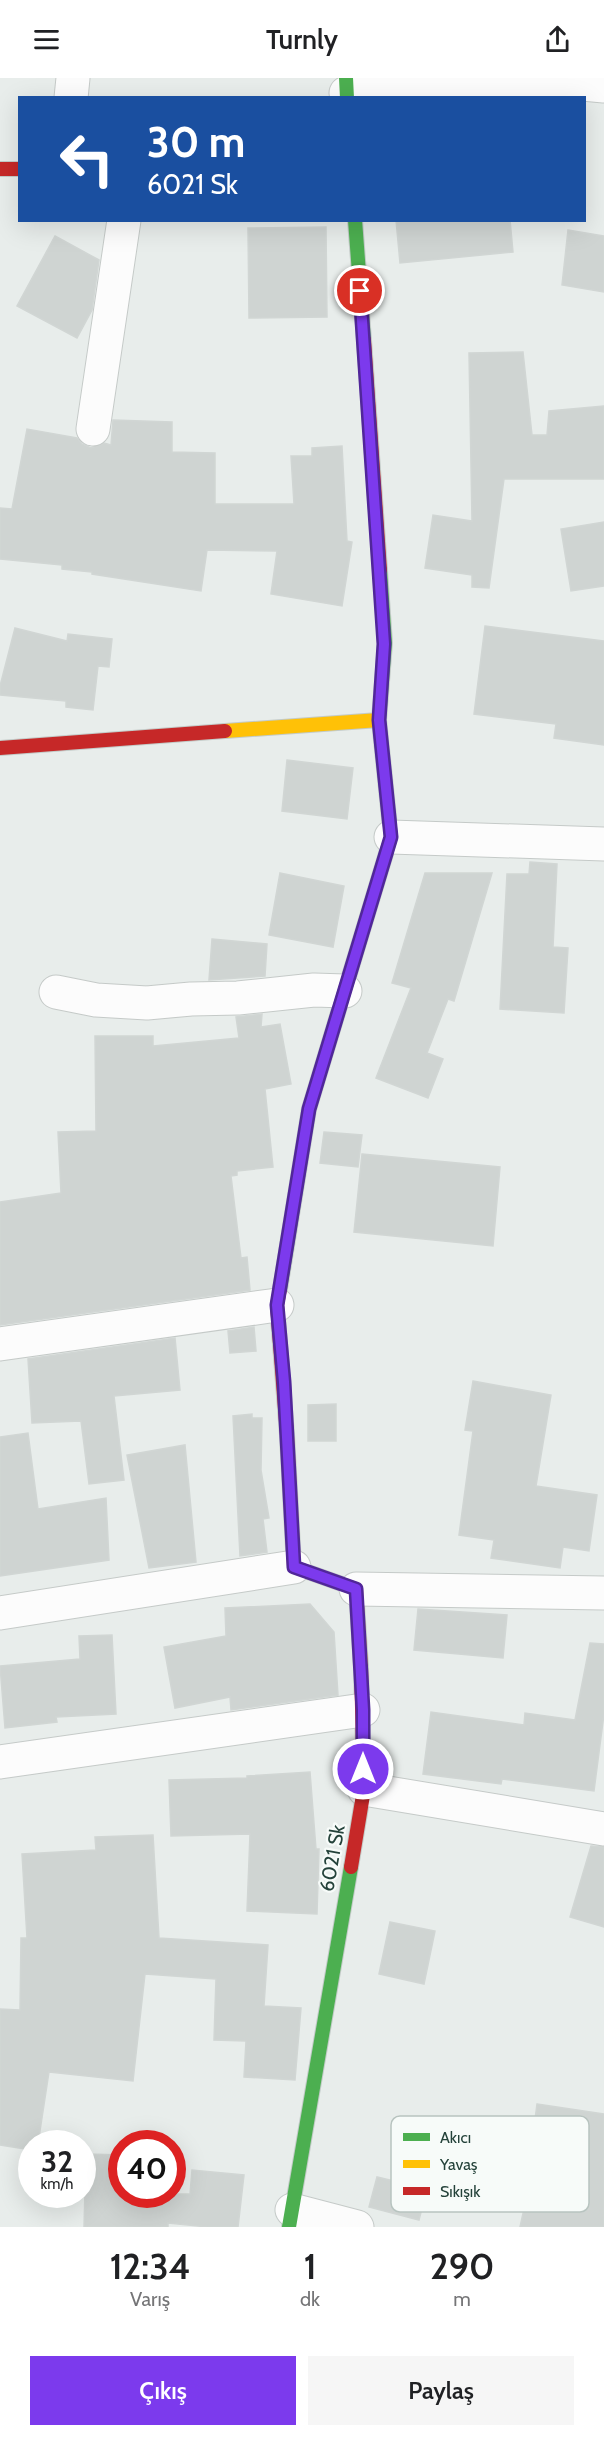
<!DOCTYPE html>
<html lang="tr">
<meta charset="utf-8">
<style>
:root{--surface:#fff;--page:#f6f6f6;--text:#202124;--muted:#757577;--accent:#7c3aed}
body{margin:0;font-family:Cabin,sans-serif;background:var(--page);color:var(--text);height:100vh;display:flex;flex-direction:column;font-size:22px;white-space:nowrap}
*{box-sizing:border-box;margin:0}
p{font-size:20px;color:var(--muted)}
.icon{flex:none;width:33px;height:33px;fill:none;stroke:currentColor;stroke-width:2;stroke-linecap:round;stroke-linejoin:round}
.map{position:relative;height:2149px;overflow:hidden}
.panel{display:flex;flex-direction:column;background:var(--surface);flex:1}
.panel>*{flex:none}
.top-card{position:absolute;left:18px;top:18px;width:568px;height:126px;border-radius:0px;box-shadow:0 6px 24px #0002;background:#1a4fa0;color:#fff;overflow:hidden}
.speed{position:absolute;left:18px;top:2052px;display:flex;gap:12px;font-size:30px;font-weight:700;text-align:center}
.speed>*{display:grid;place-content:center;width:78px;height:78px;border-radius:50%;background:var(--surface);box-shadow:0 6px 24px #0002;line-height:1}
.speed small{font-size:15px;font-weight:400}
.speed .limit{border:9px solid #d22;background:#fff;color:#111}
.pin{position:absolute;display:grid;place-items:center;width:51px;height:51px;color:#fff;margin:-26px;border:3px solid #fff;border-radius:50%;box-shadow:0 2px 6px #0007}
.me{position:absolute;width:66px;margin:-33px;rotate:0deg;stroke-linejoin:round;filter:drop-shadow(0 0 4px #0008)}
.turn{display:flex;align-items:center;gap:21px;height:126px;padding:0 30px;font-size:27px}
.turn .icon{width:78px;height:78px;stroke-width:2.5}
.turn b{display:block;font-size:42px;line-height:51px}
.eta{display:flex;justify-content:space-evenly;align-items:center;height:102px;text-align:center}
.eta b{font-size:36px;font-weight:600;line-height:42px}
.cta{display:flex;gap:12px;margin-top:auto;padding:12px 30px}
.cta a{flex:1;height:69px;border-radius:0px;background:var(--accent);color:#fff;font-size:24px;font-weight:600;line-height:69px;text-align:center}
.cta a+a{background:var(--page);color:var(--text)}
header{display:flex;justify-content:space-between;align-items:center;height:78px;padding:0 30px;background:var(--surface);font-size:27px;font-weight:600}
.map>svg:first-child{display:block}
.building{fill:#cfd4d2;stroke:#d1d6d4;stroke-width:1.5}
.lines{fill:none;stroke-linecap:round;stroke-linejoin:round}
.street-casing{stroke:#c5cac8;stroke-width:35}
.fast-casing{stroke:#c3cbc8;stroke-width:16}
.slow-casing{stroke:#c3cbc8;stroke-width:16}
.jam-casing{stroke:#c3cbc8;stroke-width:16}
.street{stroke:#fcfcfc;stroke-width:33}
.fast{stroke:#4caf50;stroke-width:14}
.slow{stroke:#ffc107;stroke-width:14}
.jam{stroke:#c62828;stroke-width:14}
.route-casing{stroke:#51269a;stroke-width:15}
.route{stroke:#7c3aed;stroke-width:10}
.labels{text-anchor:middle;dominant-baseline:central;stroke-width:4.5;stroke-linejoin:round;paint-order:stroke}
.street-label{font-size:20px;fill:#24423a;stroke:#f7fbf9}
.key{fill:#f7fbf9;stroke:#b8c4c0;stroke-width:1.5}
.key-label{font-size:16px;fill:#24423a}
</style>
<header><svg class="icon" aria-label="menu" viewBox="0 0 24 24"><path d="M4 6h16M4 12h16M4 18h16"/></svg>Turnly<svg class="icon" aria-label="share" viewBox="0 0 24 24"><path d="M12 15V3M7 8l5-5 5 5M5 13v7h14v-7"/></svg></header>
<div class="map">
<svg width="604" height="2149" viewBox="0 0 604 2149">
<rect width="100%" height="100%" fill="#e8edeb"/>
<!-- building -->
<g class="building">
<polygon points="396,142 510,142 513,174 400,185"/>
<polygon points="326,149 327,239 249,240 248,150"/>
<polygon points="568,152 604,158 604,214 562,207"/>
<polygon points="55,158 99,182 92,232 77,260 17,228"/>
<polygon points="523,274 532,357 547,357 549,333 604,328 604,401 504,401 489,510 472,509 472,497 425,490 433,437 472,443 469,275"/>
<polygon points="113,342 172,344 172,374 215,375 215,426 294,426 291,378 312,378 312,370 342,368 347,463 352,464 342,528 271,516 277,473 207,472 201,513 92,496 92,494 62,491 62,487 0,481 0,430 12,431 27,351 77,360 82,366 91,370 104,365 111,367"/>
<polygon points="604,444 604,508 571,513 561,451"/>
<polygon points="485,548 604,563 604,667 554,660 556,646 474,636"/>
<polygon points="15,550 67,563 68,556 112,561 109,589 98,588 93,632 66,629 66,623 0,617 0,608"/>
<polygon points="287,682 353,690 347,741 282,733"/>
<polygon points="530,784 557,786 553,869 568,870 564,935 500,931 507,796 529,796"/>
<polygon points="280,795 344,808 333,869 269,857"/>
<polygon points="425,795 492,795 454,923 448,921 427,975 443,981 428,1020 376,1000 411,910 392,905"/>
<polygon points="212,861 267,866 265,898 209,902"/>
<polygon points="262,936 261,949 280,946 291,1006 265,1011 273,1089 237,1093 237,1097 231,1098 241,1180 247,1179 250,1212 0,1247 0,1124 61,1115 58,1054 96,1053 95,958 153,958 153,968 239,960 236,939"/>
<polygon points="324,1054 362,1057 358,1089 320,1085"/>
<polygon points="362,1076 500,1089 493,1168 354,1154"/>
<polygon points="254,1249 256,1273 230,1275 228,1253"/>
<polygon points="175,1260 180,1312 114,1318 124,1402 89,1406 81,1343 32,1345 28,1281"/>
<polygon points="473,1303 551,1317 536,1408 597,1417 589,1473 563,1469 560,1490 491,1480 494,1462 459,1457 473,1353 465,1352"/>
<polygon points="336,1326 336,1363 308,1363 308,1327"/>
<polygon points="252,1336 252,1340 262,1340 261,1392 269,1440 263,1441 267,1474 240,1478 233,1338"/>
<polygon points="28,1355 38,1431 106,1420 109,1482 0,1498 0,1359"/>
<polygon points="185,1367 196,1484 149,1490 127,1377"/>
<polygon points="310,1526 334,1554 338,1617 231,1632 230,1619 175,1630 164,1569 226,1558 225,1530"/>
<polygon points="418,1531 507,1537 503,1580 414,1572"/>
<polygon points="112,1557 116,1636 56,1639 57,1644 5,1650 0,1588 80,1581 79,1558"/>
<polygon points="590,1565 604,1566 604,1636 594,1713 502,1701 501,1706 423,1696 431,1634 524,1647 525,1635 575,1642"/>
<polygon points="310,1694 316,1771 319,1771 317,1836 247,1833 250,1756 171,1758 169,1702 247,1700 247,1698"/>
<polygon points="153,1757 159,1860 268,1867 264,1928 301,1930 295,2002 244,1999 246,1963 214,1962 216,1901 145,1896 133,2003 49,1994 38,2066 32,2066 32,2072 0,2067 0,1931 20,1932 21,1860 27,1860 22,1776 96,1772 95,1759"/>
<polygon points="591,1768 604,1769 604,1849 570,1839"/>
<polygon points="390,1844 435,1853 424,1906 379,1896"/>
<polygon points="537,2026 604,2036 604,2149 520,2149 535,2081 530,2080"/>
<polygon points="86,2076 122,2077 122,2116 190,2116 192,2092 244,2097 238,2149 208,2149 168,2145 168,2149 84,2149"/>
<polygon points="400,2078 433,2087 419,2142 369,2129 377,2099 394,2103"/>
</g>
<g class="lines">
<defs>
<g id="street">
<polyline points="346,15 572,5 604,8"/>
<polyline points="71,20 73,0"/>
<polyline points="93,351 124,142"/>
<polyline points="391,759 604,766"/>
<polyline points="56,914 96,922 147,925 191,921 238,920 314,912 345,913"/>
<polyline points="0,1266 277,1227"/>
<polyline points="356,1511 604,1515"/>
<polyline points="0,1535 294,1489"/>
<polyline points="0,1684 363,1632"/>
<polyline points="364,1711 604,1751"/>
<polyline points="292,2132 357,2149"/>
</g>
<g id="fast">
<polyline points="346,0 347,20"/>
<polyline points="355,142 364,262"/>
<polyline points="280,1211 309,1031 391,759 379,642 385,565 380,492"/>
<polyline points="289,2149 351,1789"/>
</g>
<g id="slow">
<polyline points="225,653 379,642"/>
<polyline points="287,1357 294,1489 356,1511 361,1589"/>
</g>
<g id="jam">
<polyline points="0,91 20,91"/>
<polyline points="364,262 380,492"/>
<polyline points="0,670 225,653"/>
<polyline points="280,1211 277,1227 287,1357"/>
<polyline points="351,1789 364,1711 361,1589"/>
</g>
</defs>
<!-- street casing -->
<use href="#street" class="street-casing"/>
<!-- fast casing -->
<use href="#fast" class="fast-casing"/>
<!-- slow casing -->
<use href="#slow" class="slow-casing"/>
<!-- jam casing -->
<use href="#jam" class="jam-casing"/>
<!-- street -->
<use href="#street" class="street"/>
<!-- fast -->
<use href="#fast" class="fast"/>
<!-- slow -->
<use href="#slow" class="slow"/>
<!-- jam -->
<use href="#jam" class="jam"/>
</g>
<g class="lines">
<defs>
<polyline id="route" points="360,213 384,566 379,642 391,759 309,1031 277,1227 284,1304 294,1489 356,1511 363,1632 363,1691"/>
</defs>
<!-- route casing -->
<use href="#route" class="route-casing"/>
<!-- route -->
<use href="#route" class="route"/>
</g>
<g class="labels">
<!-- street labels -->
<g class="street-label">
<text transform="translate(332 1780) rotate(-80)">6021 Sk</text>
</g>
</g>
<!-- legend -->
<rect x="391" y="2038" width="198" height="96" rx="9" class="key"/>
<rect x="403" y="2055" width="27" height="8" fill="#4caf50"/>
<rect x="403" y="2082" width="27" height="8" fill="#ffc107"/>
<rect x="403" y="2109" width="27" height="8" fill="#c62828"/>
<g class="key-label">
<text x="440" y="2065">Akıcı</text>
<text x="440" y="2092">Yavaş</text>
<text x="440" y="2119">Sıkışık</text>
</g>
</svg>
<div class="speed"><div>32<small>km/h</small></div><div class="limit">40</div></div>
<div class="pin" style="left:360px;top:213px;background:#d93025"><svg class="icon" aria-label="arrive" viewBox="0 0 24 24"><path d="M6 21V4h12l-3 4 3 4H6"/></svg></div>
<svg class="me" style="left:363px;top:1691px" viewBox="-20 -20 40 40"><circle r="17" fill="#7c3aed" stroke="#fff" stroke-width="3"/><path d="M0-11L8 9 0 5-8 9z" fill="#fff"/></svg>
<div class="top-card">
<div class="turn"><svg class="icon" aria-label="left" viewBox="0 0 24 24"><path d="M17 20v-9H6M10 6l-5 5 5 5"/></svg><div><b>30 m</b>6021 Sk</div></div>
</div>
</div>
<section class="panel">
<div class="eta">
<div><b>12:34</b><p>Varış</p></div>
<div><b>1</b><p>dk</p></div>
<div><b>290</b><p>m</p></div>
</div>
<div class="cta"><a>Çıkış</a><a>Paylaş</a></div>
</section>
